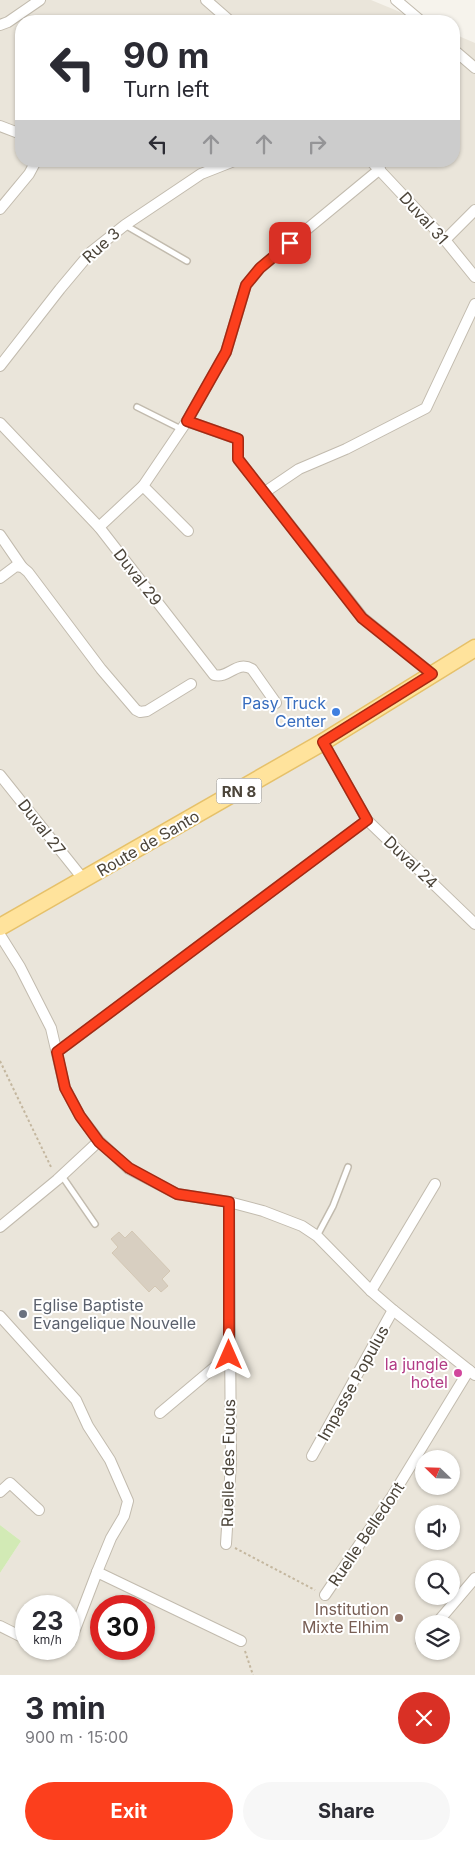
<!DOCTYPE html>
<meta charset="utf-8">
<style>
:root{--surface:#fff;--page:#f7f7f7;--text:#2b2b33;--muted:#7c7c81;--accent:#fc3f1d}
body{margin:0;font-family:Inter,sans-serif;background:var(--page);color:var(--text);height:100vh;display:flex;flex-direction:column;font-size:19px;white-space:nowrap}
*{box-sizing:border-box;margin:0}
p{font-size:16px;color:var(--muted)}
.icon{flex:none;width:28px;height:28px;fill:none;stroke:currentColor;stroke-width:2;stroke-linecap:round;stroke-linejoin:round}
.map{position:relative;height:1675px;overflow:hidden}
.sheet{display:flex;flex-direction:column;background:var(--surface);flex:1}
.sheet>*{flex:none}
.hud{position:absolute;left:15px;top:15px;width:445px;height:152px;border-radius:20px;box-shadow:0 1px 4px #0004;background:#fff;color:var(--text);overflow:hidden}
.needle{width:32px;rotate:293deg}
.controls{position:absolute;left:415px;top:1450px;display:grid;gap:10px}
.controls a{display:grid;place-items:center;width:45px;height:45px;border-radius:50%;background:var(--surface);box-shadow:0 1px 4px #0004;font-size:25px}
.speed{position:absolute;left:15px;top:1595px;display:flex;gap:10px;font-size:25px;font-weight:700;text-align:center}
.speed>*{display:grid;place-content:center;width:65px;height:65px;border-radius:50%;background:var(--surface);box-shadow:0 1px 4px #0004;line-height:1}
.speed small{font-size:12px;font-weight:400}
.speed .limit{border:8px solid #d22;background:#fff;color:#111}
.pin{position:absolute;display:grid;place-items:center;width:42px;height:42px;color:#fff;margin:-21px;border-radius:10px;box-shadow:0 2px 8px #0006}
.me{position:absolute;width:55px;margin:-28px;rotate:0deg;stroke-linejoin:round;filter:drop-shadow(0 0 4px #0008)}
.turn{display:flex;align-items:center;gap:18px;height:105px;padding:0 25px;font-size:22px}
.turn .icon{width:65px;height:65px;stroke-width:2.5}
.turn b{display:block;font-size:35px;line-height:42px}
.lanes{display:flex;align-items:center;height:48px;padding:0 25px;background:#0003;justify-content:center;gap:25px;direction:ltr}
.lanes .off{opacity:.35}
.round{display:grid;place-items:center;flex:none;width:52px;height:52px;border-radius:26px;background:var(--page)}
.overview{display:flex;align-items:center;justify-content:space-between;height:85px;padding:0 25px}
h1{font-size:30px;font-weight:700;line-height:38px}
.button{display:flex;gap:10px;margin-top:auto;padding:10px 25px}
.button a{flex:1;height:58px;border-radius:30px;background:var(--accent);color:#fff;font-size:20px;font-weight:700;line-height:58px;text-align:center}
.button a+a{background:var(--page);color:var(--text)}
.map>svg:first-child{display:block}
.residential{fill:#eae5da;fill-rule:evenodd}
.green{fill:#d2eab5}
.building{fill:#d8cfc1;stroke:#d3c7b4}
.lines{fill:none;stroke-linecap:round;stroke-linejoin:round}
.lane-casing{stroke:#c2bbae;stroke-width:8}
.street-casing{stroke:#c2bbae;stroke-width:12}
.primary-casing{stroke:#e6c16a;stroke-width:19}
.path{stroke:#c4b79f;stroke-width:2;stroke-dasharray:2.5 2.5;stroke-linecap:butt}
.lane{stroke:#fff;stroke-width:5}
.street{stroke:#fff;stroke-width:10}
.primary{stroke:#ffe39c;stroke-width:16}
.route-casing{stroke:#a42913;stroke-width:12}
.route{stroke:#fc3f1d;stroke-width:9}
.shop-dot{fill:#3f7fe0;stroke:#fff;stroke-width:2}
.worship-dot{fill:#6b7280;stroke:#fff;stroke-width:2}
.hotel-dot{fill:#d1479c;stroke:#fff;stroke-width:2}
.education-dot{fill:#8d6e63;stroke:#fff;stroke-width:2}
.labels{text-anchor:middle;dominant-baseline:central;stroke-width:4;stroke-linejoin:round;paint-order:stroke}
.shield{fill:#fff;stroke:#817c74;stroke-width:1}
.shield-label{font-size:15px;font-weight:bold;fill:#4b4439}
.street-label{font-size:16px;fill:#4b4439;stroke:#fff}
.shop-label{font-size:16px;fill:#366cbe;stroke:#fff;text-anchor:end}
.worship-label{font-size:16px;fill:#5b616d;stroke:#fff;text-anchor:start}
.hotel-label{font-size:16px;fill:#b23c85;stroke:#fff;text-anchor:end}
.education-label{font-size:16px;fill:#785e54;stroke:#fff;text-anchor:end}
</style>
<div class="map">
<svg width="475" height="1675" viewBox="0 0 475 1675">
<rect width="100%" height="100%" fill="#f6f3ec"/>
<!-- residential -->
<path class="residential" d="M0,0h371l51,21h-401v140h433v-127l21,9v1632h-475v-102l21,-32 -21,-16zM424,1459h27v27h-27zM424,1514h27v27h-27zM424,1569h27v27h-27zM26,1606h43v43h-43zM101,1606h43v43h-43zM424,1624h27v27h-27z"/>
<!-- green -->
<polygon class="green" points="0,1525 21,1541 0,1573"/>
<!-- building -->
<polygon class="building" points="132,1231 170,1271 162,1279 168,1286 161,1292 155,1286 149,1292 112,1253 118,1247 111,1239 119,1232 125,1238"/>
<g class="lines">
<defs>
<g id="lane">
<polyline points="125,225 187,261"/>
<polyline points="137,407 181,429"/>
<polyline points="62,1176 95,1224"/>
<polyline points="317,1236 333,1206 348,1167"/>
</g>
<g id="street">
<polyline points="206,0 230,21"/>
<polyline points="396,0 421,21"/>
<polyline points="0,25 8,22 40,0"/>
<polyline points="454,50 475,68"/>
<polyline points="0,126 21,134"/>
<polyline points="371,161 445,240 475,277"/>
<polyline points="0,209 29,174 36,161"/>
<polyline points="445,240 475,210"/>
<polyline points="0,366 60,289 91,252 125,225 201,174 234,161"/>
<polyline points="187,421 238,439 238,459 363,618 432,674"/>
<path d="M0,423l99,104 115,148c15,4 22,-15 38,-6l24,34"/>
<polyline points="143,486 188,531"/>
<polyline points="265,492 299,469 346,449 426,408 475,304"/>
<polyline points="99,527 143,486 187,421 226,352 246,285 260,268 380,169"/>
<polyline points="0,535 22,567"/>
<polyline points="0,578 16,566 22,567 28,572 101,669 136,710 140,712 147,711 191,684"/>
<polyline points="323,742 367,820 475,924"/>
<polyline points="0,775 84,880"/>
<polyline points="0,935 20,967 51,1028 65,1088 80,1116 99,1141 129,1169 177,1194 229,1202 263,1211 302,1226 317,1236 371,1291 393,1310 475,1375"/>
<polyline points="57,1052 367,820"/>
<polyline points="0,1227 57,1180 99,1141"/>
<polyline points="371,1291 435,1184"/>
<polyline points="0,1316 76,1400 88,1426 110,1460 128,1501 124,1516 111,1538 97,1572"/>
<polyline points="160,1413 229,1355"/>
<polyline points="312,1456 393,1310"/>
<polyline points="0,1492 10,1483 39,1510"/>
<polyline points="226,1544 231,1462 229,1202"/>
<polyline points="325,1595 391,1498 469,1370"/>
<polyline points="436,1624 475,1578"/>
<polyline points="0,1626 26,1639"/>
<polyline points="69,1641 71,1640 97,1572 241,1641"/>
<polyline points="421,1642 424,1639"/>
<polyline points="45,1649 47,1649"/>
</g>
<polyline id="primary" points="0,927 323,742 475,648"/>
</defs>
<!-- lane casing -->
<use href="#lane" class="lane-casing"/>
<!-- street casing -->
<use href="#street" class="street-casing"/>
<!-- primary casing -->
<use href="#primary" class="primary-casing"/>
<!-- path -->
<g class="path">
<polyline points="0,1061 52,1169"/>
<polyline points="235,1548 315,1590"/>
<polyline points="245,1651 253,1675"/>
</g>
<!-- lane -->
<use href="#lane" class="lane"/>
<!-- street -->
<use href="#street" class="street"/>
<!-- primary -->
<use href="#primary" class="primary"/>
</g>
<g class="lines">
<defs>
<polyline id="route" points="229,1355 229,1202 177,1194 129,1168 99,1142 80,1116 65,1088 57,1052 367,820 323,742 432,674 362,618 238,459 238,439 187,421 226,352 246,285 260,268 290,243"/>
</defs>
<!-- route casing -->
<use href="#route" class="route-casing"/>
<!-- route -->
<use href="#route" class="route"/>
</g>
<!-- markers -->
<circle class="shop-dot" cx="336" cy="712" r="5"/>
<circle class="worship-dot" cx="23" cy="1314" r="5"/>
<circle class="hotel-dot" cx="458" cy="1373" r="5"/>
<circle class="education-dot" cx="399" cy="1618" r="5"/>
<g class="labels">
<!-- shield labels -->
<rect class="shield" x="216.5" y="778.5" width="45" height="25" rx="4"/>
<g class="shield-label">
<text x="239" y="791">RN 8</text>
</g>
<!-- street labels -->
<g class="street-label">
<text transform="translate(424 218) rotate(48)">Duval 31</text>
<text transform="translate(101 245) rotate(-42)">Rue 3</text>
<text transform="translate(138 577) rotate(52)">Duval 29</text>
<text transform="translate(42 827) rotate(52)">Duval 27</text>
<text transform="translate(148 843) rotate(-30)">Route de Santo</text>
<text transform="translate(411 862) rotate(44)">Duval 24</text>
<text transform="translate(353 1383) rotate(-61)">Impasse Populus</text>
<text transform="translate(228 1463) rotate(-89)">Ruelle des Fucus</text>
<text transform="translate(366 1534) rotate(-56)">Ruelle Belledont</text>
</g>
<!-- shop labels -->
<g class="shop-label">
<text x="326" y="703">Pasy Truck<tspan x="326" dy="18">Center</tspan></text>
</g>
<!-- worship labels -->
<g class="worship-label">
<text x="33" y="1305">Eglise Baptiste<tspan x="33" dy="18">Evangelique Nouvelle</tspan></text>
</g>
<!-- hotel labels -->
<g class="hotel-label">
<text x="448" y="1364">la jungle<tspan x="448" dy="18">hotel</tspan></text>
</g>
<!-- education labels -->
<g class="education-label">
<text x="389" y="1609">Institution<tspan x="389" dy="18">Mixte Elhim</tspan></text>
</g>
</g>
</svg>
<div class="controls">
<a><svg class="needle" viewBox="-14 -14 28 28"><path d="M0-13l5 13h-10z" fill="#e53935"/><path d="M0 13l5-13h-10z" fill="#7c7c81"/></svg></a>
<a><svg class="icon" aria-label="sound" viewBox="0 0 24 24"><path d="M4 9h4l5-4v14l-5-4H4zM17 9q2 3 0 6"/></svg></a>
<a><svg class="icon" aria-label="search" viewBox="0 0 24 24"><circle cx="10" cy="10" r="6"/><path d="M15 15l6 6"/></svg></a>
<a><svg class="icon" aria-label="layers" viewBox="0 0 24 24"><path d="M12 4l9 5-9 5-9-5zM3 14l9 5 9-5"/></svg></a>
</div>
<div class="speed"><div>23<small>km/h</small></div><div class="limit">30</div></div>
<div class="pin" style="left:290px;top:243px;background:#d93025"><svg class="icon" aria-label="arrive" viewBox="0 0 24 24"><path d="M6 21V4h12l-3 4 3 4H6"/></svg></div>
<svg class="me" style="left:229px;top:1355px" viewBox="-20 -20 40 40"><path d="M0-17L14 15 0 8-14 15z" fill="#fc3f1d" stroke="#fff" stroke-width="4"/></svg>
<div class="hud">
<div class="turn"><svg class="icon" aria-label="left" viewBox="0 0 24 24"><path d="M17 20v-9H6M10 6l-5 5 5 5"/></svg><div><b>90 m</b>Turn left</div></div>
<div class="lanes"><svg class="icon" aria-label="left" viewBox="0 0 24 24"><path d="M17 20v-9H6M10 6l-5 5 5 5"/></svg><svg class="icon off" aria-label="ahead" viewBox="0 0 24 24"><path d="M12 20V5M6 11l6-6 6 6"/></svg><svg class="icon off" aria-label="ahead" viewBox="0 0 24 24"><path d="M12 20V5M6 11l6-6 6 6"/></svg><svg class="icon off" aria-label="right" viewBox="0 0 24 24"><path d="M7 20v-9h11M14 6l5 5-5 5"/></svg></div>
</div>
</div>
<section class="sheet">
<div class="overview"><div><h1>3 min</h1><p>900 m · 15:00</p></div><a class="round" style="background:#d93025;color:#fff"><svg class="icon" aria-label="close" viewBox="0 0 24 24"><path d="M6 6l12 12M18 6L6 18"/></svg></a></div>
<div class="button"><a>Exit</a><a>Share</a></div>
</section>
